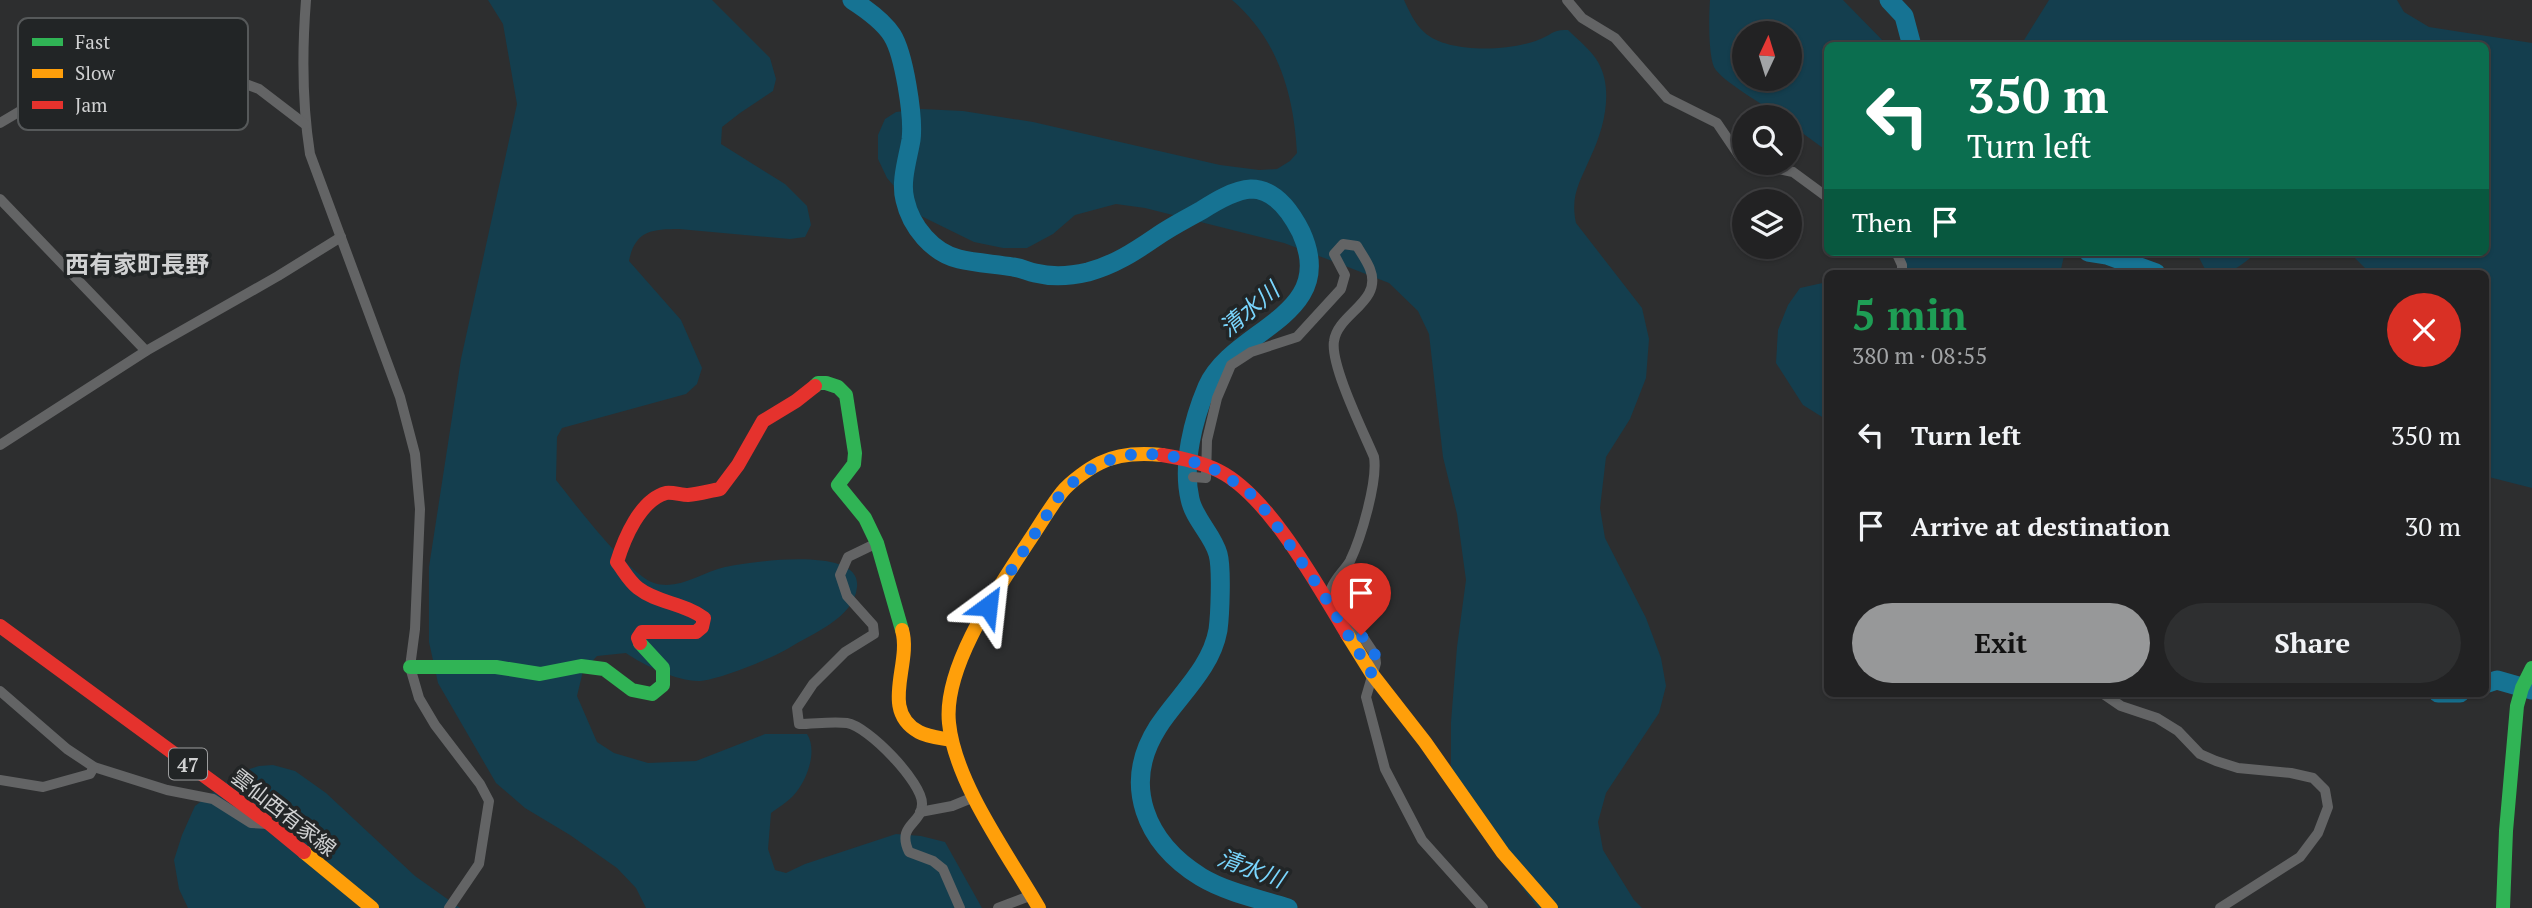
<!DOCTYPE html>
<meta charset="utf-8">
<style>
:root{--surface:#222223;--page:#2e2f30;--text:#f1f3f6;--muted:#a2a4a6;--line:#3f3f41;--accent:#979899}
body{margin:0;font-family:"PT Serif","Noto Sans JP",serif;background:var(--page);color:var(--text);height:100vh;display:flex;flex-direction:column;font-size:26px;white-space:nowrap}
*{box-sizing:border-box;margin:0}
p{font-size:23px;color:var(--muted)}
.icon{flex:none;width:38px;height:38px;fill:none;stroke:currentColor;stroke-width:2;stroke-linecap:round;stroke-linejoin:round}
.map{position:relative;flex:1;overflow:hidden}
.sheet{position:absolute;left:1824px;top:270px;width:665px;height:427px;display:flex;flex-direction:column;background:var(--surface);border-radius:10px;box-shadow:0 2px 5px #0004,0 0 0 2px var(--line)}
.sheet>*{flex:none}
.hud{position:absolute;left:1824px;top:42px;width:665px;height:214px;border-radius:10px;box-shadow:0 2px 5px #0004,0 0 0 2px var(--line);background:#0b6e4f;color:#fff;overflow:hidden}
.needle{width:46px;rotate:4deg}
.fabs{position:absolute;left:1732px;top:21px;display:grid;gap:14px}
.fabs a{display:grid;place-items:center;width:70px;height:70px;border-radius:50%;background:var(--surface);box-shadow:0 2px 5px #0004,0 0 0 2px var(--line);font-size:35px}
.pin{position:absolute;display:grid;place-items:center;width:60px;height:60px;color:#fff;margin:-72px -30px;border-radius:50% 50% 50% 0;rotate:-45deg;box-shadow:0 0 7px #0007}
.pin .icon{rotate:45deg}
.me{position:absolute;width:77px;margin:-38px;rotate:30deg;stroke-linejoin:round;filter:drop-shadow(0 0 5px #0008)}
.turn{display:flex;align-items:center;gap:24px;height:147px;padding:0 28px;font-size:32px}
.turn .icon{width:91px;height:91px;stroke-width:2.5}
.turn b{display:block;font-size:49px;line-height:60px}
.then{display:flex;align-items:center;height:66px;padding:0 28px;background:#0003;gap:14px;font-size:26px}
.round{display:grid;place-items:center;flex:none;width:74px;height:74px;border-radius:37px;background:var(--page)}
.head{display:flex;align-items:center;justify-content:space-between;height:119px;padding:0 28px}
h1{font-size:42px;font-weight:700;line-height:52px;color:#1e9e55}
.action{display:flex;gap:14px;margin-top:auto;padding:14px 28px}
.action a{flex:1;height:80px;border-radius:42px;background:var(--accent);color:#111;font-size:28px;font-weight:700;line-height:80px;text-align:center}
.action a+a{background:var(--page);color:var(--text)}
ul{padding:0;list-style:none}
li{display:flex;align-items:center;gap:21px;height:91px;padding:0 28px}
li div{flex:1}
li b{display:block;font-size:26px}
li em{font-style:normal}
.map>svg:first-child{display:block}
.green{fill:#143e4e;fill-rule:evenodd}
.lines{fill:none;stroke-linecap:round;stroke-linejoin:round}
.river{stroke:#167393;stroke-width:19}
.street{stroke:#636465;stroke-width:10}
.fast{stroke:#30b455;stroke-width:14}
.slow{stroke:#ff9f0a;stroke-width:14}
.jam{stroke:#e5322d;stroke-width:14}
.route{stroke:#1a73e8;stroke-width:12;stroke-dasharray:0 21.6}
.labels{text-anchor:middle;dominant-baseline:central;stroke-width:7;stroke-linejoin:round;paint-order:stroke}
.shield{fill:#222526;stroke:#9c9d9e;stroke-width:2}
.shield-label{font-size:19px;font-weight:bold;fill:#d0d1d2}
.street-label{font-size:21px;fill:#d0d1d2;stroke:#222526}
.water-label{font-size:23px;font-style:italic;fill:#7ad6fe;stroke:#222526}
.quarter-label{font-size:24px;font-weight:bold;fill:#d0d1d2;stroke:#222526}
.key{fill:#222526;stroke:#56595a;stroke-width:2}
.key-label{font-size:19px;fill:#d0d1d2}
</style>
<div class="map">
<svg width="2532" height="908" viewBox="0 0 2532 908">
<rect width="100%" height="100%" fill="#2d2e2f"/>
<!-- green -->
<g class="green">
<path d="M488,0h224l58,58 6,21 -3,12 -33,22 -18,14 -1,17 64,40 22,22 4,19 -6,12 -15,2 -111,-10c-28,0 -44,2 -50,32l52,59 21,48 -5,16 -11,10 -124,34 -5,9 -1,43c19,24 72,94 98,103 25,8 48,-11 71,-16 24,-5 137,-22 132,20 -3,31 -44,46 -68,61 -16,10 -71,32 -89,33 -21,1 -57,-16 -74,-28l-29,3 -14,15 -6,25 20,46 17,11 34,10 48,-2 69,-27h42c11,17 0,47 -14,62 -6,6 -15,12 -22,17l-3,36 7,21 11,3 19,-9 91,-30 25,2 24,6 37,66h-336l-10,-20 -19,-20 -47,-33 -45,-27 -29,-25 -58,-100 -9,-41v-75l32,-208 56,-255 -14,-80z"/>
<path d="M1232,0h172c5,11 11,24 20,32 23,22 86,19 114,8 14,-5 14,-11 30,-10 10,10 23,20 30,32 16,28 6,66 -7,94 -11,26 -21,39 -15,67l66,85 7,31 -3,39 -16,41 -24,38 -6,51 5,30 41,80 15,40 5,28 -7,27 -53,80 -8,29 5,28 31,50 8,8h-104l-73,-95 -14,-47v-44l6,-75 9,-67 -9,-66 -14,-57 -14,-123 -11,-23 -29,-28 -54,-21 -51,-19 -139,-35 -29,-4 -41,11 -22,19 -26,14h-24l-29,-6 -55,-27 -32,-37 -9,-19v-24l7,-16 11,-7 25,-3 42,2 70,11 187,43 39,5 18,-1 13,-8 7,-8c-3,-58 -19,-114 -65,-153z"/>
<path d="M1710,0h133l44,45 -60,1v105l-37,-27v-7h-9c-15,-11 -60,-36 -67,-50 -6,-14 -5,-52 -4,-67zM1790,33v46h-45v-46z"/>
<polygon points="2049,0 2397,0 2404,12 2429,27 2532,43 2532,488 2485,476 2485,273 2370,273 2349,252 2485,252 2485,46 2021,45"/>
<polygon points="1897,252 2065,252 2060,273 1899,273"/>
<path d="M2196,252h62c-17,13 -29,26 -52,19z"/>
<polygon points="1827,282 1827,420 1803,405 1776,363 1778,330 1788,305 1800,288"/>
<polygon points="273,765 295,771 326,793 415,876 460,908 188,908 179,889 174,860 182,835 195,806 240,772 259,766"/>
</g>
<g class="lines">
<!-- river -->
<g class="river">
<path d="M852,0c14,9 31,21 40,35 12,19 22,82 19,105 -3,18 -11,42 -6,60 6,27 28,53 54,59 17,4 36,5 54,8 8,1 14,4 22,6 16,4 36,3 53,-1 26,-7 46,-20 68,-35 14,-10 30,-18 46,-27 14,-9 32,-20 49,-21 24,0 40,23 50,43 39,85 -68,96 -94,155 -14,33 -25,77 -17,112 4,20 23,36 28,55 4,14 2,61 0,76 -7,39 -40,66 -60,97 -37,58 -12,116 43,150 25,15 58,22 87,31"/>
<polyline points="1889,0 1904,16 1912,46"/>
<polyline points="2088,252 2107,255 2156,273"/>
<polyline points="2485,684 2497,680 2532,690"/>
<polyline points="2438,693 2460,693"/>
</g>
<!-- street -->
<g class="street">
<path d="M306,0c-4,51 -4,103 4,154l90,243 15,57 5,55 -5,120 -5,38 9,31 16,27 45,59 9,17 -10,63 -30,44"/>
<polyline points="1567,0 1582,18 1615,38 1667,98 1717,123 1740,157 1745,160"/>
<polyline points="0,123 54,91 118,42 173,57 259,89 306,125"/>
<polyline points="1751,163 1793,172 1827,197"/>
<polyline points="0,199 146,351"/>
<polyline points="1896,252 1902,265 1902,273"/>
<polyline points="0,445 146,351 278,276 341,237"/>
<path d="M1193,477l13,1 1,-38 10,-42 14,-33 20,-13 46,-15 44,-48 4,-14 -11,-21 9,-10 14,2c4,7 10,15 13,23 13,33 -32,44 -36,72 -4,24 30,92 40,116 4,24 -13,81 -24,104 -6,10 -15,17 -19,28l44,66 1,8 -10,34 19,72 37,71 61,68"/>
<path d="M877,543l-29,14 -8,18 7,21 26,29 1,9 -29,18 -32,32 -16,24 2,16c15,0 33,-3 48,-1 21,3 76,60 75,81 0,21 -26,20 -13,48l24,9 10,8 17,39"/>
<polyline points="0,691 67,749 94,767 167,790 213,799 251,823 269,824"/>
<polyline points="2102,693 2121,706 2157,718 2178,731 2200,754 2216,761 2238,768 2291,773 2313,778 2325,790 2328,807 2318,833 2300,857 2220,908"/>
<polyline points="0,780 43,787 90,774 94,767"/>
<polyline points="920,812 952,806 974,797"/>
<polyline points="998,908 1032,895"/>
</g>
<!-- fast -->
<g class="fast">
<polyline points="815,386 818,383 826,383 838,387 846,395 855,453 854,464 838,485 865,518 877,543 902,630"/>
<polyline points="410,667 496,667 540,674 581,666 604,669 632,690 652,694 663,685 663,668 640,643"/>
<polyline points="2503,908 2506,831 2517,706 2522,688 2532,668"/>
</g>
<!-- slow -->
<g class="slow">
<path d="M902,630c10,34 -23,80 17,102 9,5 22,6 32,8"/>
<polyline points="1347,634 1372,674 1425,742 1503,853 1551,908"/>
<polyline points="304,852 372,908"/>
<path d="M1039,908c-30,-52 -84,-125 -90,-185 -6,-57 50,-136 80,-182 11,-16 21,-34 33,-49 8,-10 26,-23 38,-29 18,-9 42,-10 62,-8"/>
</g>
<!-- jam -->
<g class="jam">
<path d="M1162,455c20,3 39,7 57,16 50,25 99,115 128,163"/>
<polyline points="0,626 270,824 304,852"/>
<path d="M640,643l-2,-5 4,-6h54l6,-5 2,-9c-20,-15 -47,-15 -66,-30 -9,-7 -14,-17 -21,-26 7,-23 23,-62 49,-69 7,-1 15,2 22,2 11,-1 21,-4 32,-6l18,-24 25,-44 33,-20 19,-15"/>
</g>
</g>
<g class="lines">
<!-- route -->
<polyline class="route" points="988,606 1063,490 1082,475 1100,463 1123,456 1142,453 1183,458 1221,472 1252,495 1270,516 1320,589 1372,674 1375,655 1361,635"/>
</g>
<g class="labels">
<!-- shield labels -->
<rect class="shield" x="169" y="748.5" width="38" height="31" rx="5"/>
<g class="shield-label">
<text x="188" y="764">47</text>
</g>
<!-- street labels -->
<g class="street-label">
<text transform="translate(284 812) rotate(38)">雲仙西有家線</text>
</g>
<!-- water labels -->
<g class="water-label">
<text transform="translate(1249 309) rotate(-40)">清水川</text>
<text transform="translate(1251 868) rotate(20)">清水川</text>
</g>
<!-- quarter labels -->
<g class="quarter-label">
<text x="137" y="264">西有家町長野</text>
</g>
</g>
<!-- legend -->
<rect x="18" y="18" width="230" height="112" rx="10" class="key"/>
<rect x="32" y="38" width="31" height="8" fill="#30b455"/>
<rect x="32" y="69" width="31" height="9" fill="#ff9f0a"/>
<rect x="32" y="101" width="31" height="8" fill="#e5322d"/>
<g class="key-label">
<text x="75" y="49">Fast</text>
<text x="75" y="80">Slow</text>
<text x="75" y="112">Jam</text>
</g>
</svg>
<div class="fabs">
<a><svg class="needle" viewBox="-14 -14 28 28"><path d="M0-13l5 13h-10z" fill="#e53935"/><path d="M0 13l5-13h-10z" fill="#a2a4a6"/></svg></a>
<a><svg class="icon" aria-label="search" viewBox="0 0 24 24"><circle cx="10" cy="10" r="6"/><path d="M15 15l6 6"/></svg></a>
<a><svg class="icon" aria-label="layers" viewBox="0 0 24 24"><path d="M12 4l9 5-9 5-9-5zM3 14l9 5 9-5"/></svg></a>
</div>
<div class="pin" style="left:1361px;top:635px;background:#d93025"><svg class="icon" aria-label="arrive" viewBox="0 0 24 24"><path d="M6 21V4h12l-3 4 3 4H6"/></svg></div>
<svg class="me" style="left:988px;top:606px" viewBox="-20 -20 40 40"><path d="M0-17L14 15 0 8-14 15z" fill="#1a73e8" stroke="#fff" stroke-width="4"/></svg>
<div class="hud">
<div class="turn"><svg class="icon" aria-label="left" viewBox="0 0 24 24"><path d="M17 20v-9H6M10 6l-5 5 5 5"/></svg><div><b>350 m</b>Turn left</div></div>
<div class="then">Then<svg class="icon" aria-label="arrive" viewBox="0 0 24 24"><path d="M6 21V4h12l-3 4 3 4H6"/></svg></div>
</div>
<section class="sheet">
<div class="head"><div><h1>5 min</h1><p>380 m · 08:55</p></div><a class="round" style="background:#d93025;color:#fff"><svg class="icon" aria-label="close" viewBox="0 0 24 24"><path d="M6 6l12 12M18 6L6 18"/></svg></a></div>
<ul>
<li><svg class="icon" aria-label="left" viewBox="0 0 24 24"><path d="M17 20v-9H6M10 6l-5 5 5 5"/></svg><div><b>Turn left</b></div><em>350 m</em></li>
<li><svg class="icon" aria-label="arrive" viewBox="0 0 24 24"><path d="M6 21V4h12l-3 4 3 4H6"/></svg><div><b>Arrive at destination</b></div><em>30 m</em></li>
</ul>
<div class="action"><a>Exit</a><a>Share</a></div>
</section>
</div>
